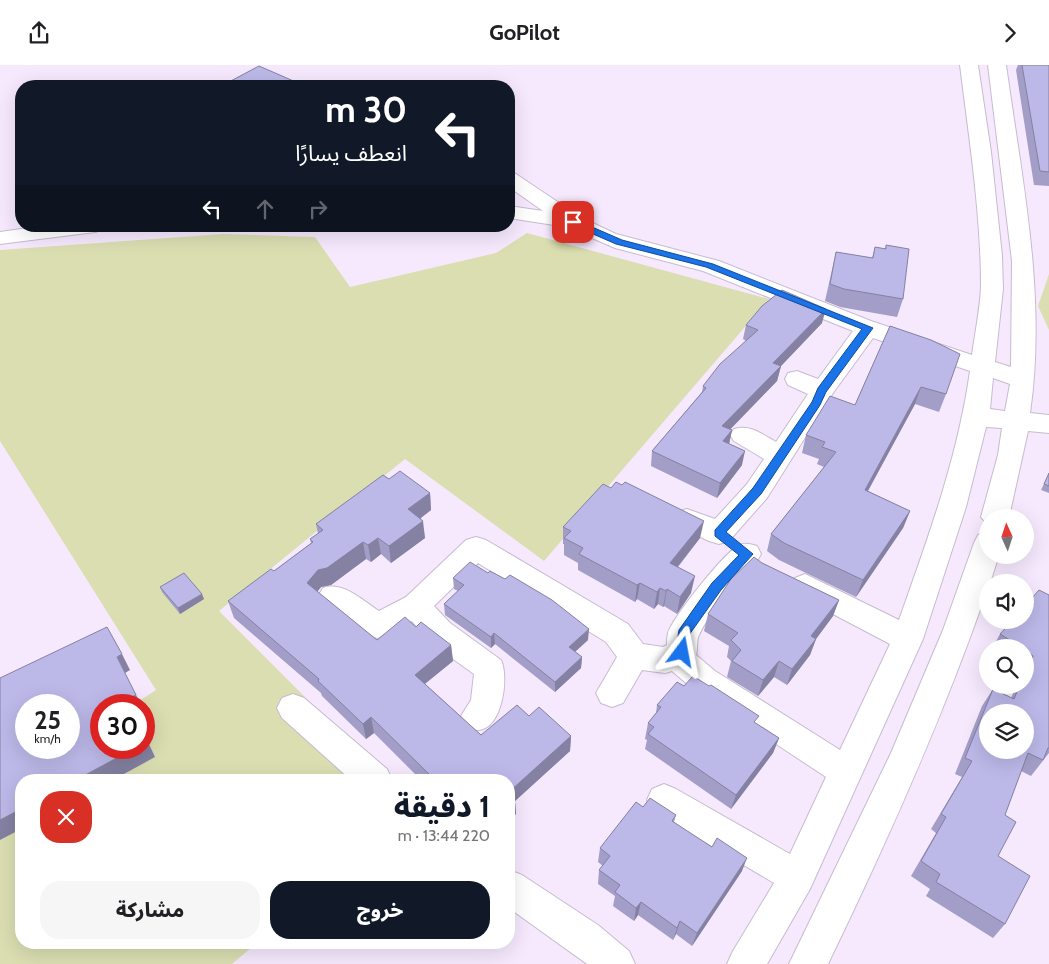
<!DOCTYPE html>
<html lang="ar">
<meta charset="utf-8">
<style>
:root{--surface:#fff;--page:#f6f6f6;--text:#202124;--muted:#757577;--accent:#111827}
body{margin:0;font-family:Cabin,"Noto Sans Arabic",sans-serif;background:var(--page);color:var(--text);direction:rtl;height:100vh;display:flex;flex-direction:column;font-size:19px;white-space:nowrap}
*{box-sizing:border-box;margin:0}
p{font-size:16px;color:var(--muted)}
.icon{flex:none;width:28px;height:28px;fill:none;stroke:currentColor;stroke-width:2;stroke-linecap:round;stroke-linejoin:round}
.map{position:relative;flex:1;overflow:hidden;direction:ltr}
.sheet{position:absolute;left:15px;top:709px;width:500px;height:175px;display:flex;flex-direction:column;background:var(--surface);border-radius:20px;box-shadow:0 5px 20px #0002;direction:rtl}
.sheet>*{flex:none}
.top-card{position:absolute;left:15px;top:15px;width:500px;height:152px;border-radius:20px;box-shadow:0 5px 20px #0002;direction:rtl;background:#111827;color:#fff;overflow:hidden}
.needle{width:32px;rotate:357deg}
.buttons{position:absolute;left:979px;top:444px;display:grid;gap:10px}
.buttons a{display:grid;place-items:center;width:55px;height:55px;border-radius:50%;background:var(--surface);box-shadow:0 5px 20px #0002;font-size:25px}
.speed{position:absolute;left:15px;top:629px;display:flex;gap:10px;font-size:25px;font-weight:700;text-align:center}
.speed>*{display:grid;place-content:center;width:65px;height:65px;border-radius:50%;background:var(--surface);box-shadow:0 5px 20px #0002;line-height:1}
.speed small{font-size:12px;font-weight:400}
.speed .limit{border:8px solid #d22;background:#fff;color:#111}
.pin{position:absolute;display:grid;place-items:center;width:42px;height:42px;color:#fff;margin:-21px;border-radius:10px;box-shadow:0 2px 8px #0006}
.me{position:absolute;width:55px;margin:-28px;rotate:13deg;stroke-linejoin:round;filter:drop-shadow(0 0 4px #0008)}
.turn{display:flex;align-items:center;gap:18px;height:105px;padding:0 25px;font-size:22px}
.turn .icon{width:65px;height:65px;stroke-width:2.5}
.turn b{display:block;font-size:35px;line-height:42px}
.lanes{display:flex;align-items:center;height:48px;padding:0 25px;background:#0003;justify-content:center;gap:25px;direction:ltr}
.lanes .off{opacity:.35}
.round{display:grid;place-items:center;flex:none;width:52px;height:52px;border-radius:20px;background:var(--page)}
.headline{display:flex;align-items:center;justify-content:space-between;height:85px;padding:0 25px}
h1{font-size:30px;font-weight:800;line-height:38px;color:var(--accent)}
.action{display:flex;gap:10px;margin-top:auto;padding:10px 25px}
.action a{flex:1;height:58px;border-radius:20px;background:var(--accent);color:#fff;font-size:20px;font-weight:800;line-height:58px;text-align:center}
.action a+a{background:var(--page);color:var(--text)}
header{display:flex;justify-content:space-between;align-items:center;height:65px;padding:0 25px;background:var(--surface);font-size:22px;font-weight:800}
.map>svg:first-child{display:block}
.green{fill:#dadeb1}
.lines{fill:none;stroke-linecap:round;stroke-linejoin:round}
.minor-casing{stroke:#c7bbcf;stroke-width:2}
.minor{fill:#fff;fill-rule:evenodd}
.wall{fill:#a29ec8}
.shaded-wall{fill:#8481a2}
.building{fill:#bcb8e8;stroke:#8481a2;fill-rule:evenodd}
.route{fill:#1a73e8;stroke:#114b97}
</style>
<header><svg class="icon" aria-label="forward" viewBox="0 0 24 24"><path d="M9 5l7 7-7 7"/></svg>GoPilot<svg class="icon" aria-label="share" viewBox="0 0 24 24"><path d="M12 15V3M7 8l5-5 5 5M5 13v7h14v-7"/></svg></header>
<div class="map">
<svg width="1049" height="899" viewBox="0 0 1049 899">
<rect width="100%" height="100%" fill="#f6e9fe"/>
<!-- green -->
<g class="green">
<polygon points="527,168 769,234 544,496 405,394 219,546 388,715 21,715 21,878 257,878 232,899 0,899 0,728 101,661 101,682 144,682 144,640 133,640 156,625 0,376 0,185 223,169 315,172 350,222 496,188"/>
<polygon points="1049,209 1049,265 1038,241"/>
</g>
<g class="lines">
<defs>
<g id="minor">
<path d="M960,0h18l13,87 11,104 1,33 -8,73 16,5 1,-106 -24,-196h18c16,115 41,232 24,348l19,2v18l-21,-2 -19,86h-21v8l-7,-8 17,-62 4,-27 -16,-1 -20,80 -43,132 -113,250 -43,75h-40l6,-13 41,-68 -122,-72 -5,-11 5,-11 12,-5 12,5 114,65 36,-77 -133,-88 -21,-18 -7,2 -23,-3 -19,33 -11,4 -11,-4 -5,-10 21,-36 -11,-15 -128,-79 -44,43 16,17 51,37c8,16 2,70 -24,70 -3,0 -8,-3 -11,-4l-5,-10 10,-16 3,-26 -46,-33 -16,-20 -34,17c-17,-5 -52,-26 -60,-42l5,-8c20,-7 39,12 56,23l27,-14 60,-57 10,-3 10,3 142,84 15,20 20,3 4,-2c0,-4 0,-8 1,-12 5,-16 56,-80 70,-87 7,-4 12,-2 19,0l4,8c-16,30 -48,50 -62,81 -3,6 -1,14 -3,20l19,16 125,79 50,-106 -95,-50 -5,-8 5,-8 10,-4 94,46c29,-82 59,-163 71,-249l-97,-33 -40,55 -66,105 -38,43 -10,3 -10,-3 -32,-15 -4,-7 4,-7 10,-3 28,10 32,-35 17,-25 -30,-18 -4,-6 4,-6c16,-5 28,5 42,13l32,-48 -20,-9 -3,-6 3,-6 9,-2 21,8 35,-48 -150,-60 -88,-23 -48,-21 -58,-9v-12l34,5 -34,-24v-15l7,2 64,43 36,17 103,27 152,60 101,34c3,-22 8,-46 9,-68 0,-74 -12,-149 -21,-222zM993,313l17,6 -5,27 -15,-2z"/>
<polygon points="42,161 105,161 102,165 95,167 0,179 0,167"/>
<path d="M988,467v23h11l-9,28h-2l-3,13c-44,126 -99,248 -157,368h-39l102,-211 52,-123 31,-87 4,-8z"/>
<polygon points="293,629 304,633 387,704 392,715 351,715 282,653 277,643 282,633"/>
<polygon points="509,805 522,810 598,860 629,886 635,899 587,899 509,843"/>
</g>
</defs>
<!-- minor casing -->
<use href="#minor" class="minor-casing"/>
<!-- minor -->
<use href="#minor" class="minor"/>
</g>
<!-- wall -->
<g class="wall">
<polygon points="1018,0 1049,0 1049,121 1034,120 1016,5"/>
<polygon points="886,180 903,234 897,252 840,242 825,236 836,187 872,193 875,182 885,184"/>
<polygon points="822,258 781,301 777,316 730,364 732,365 729,379 742,400 717,433 651,401 652,386 702,327 703,321 746,276 743,274 746,260"/>
<polygon points="890,261 946,329 939,347 915,339 868,426 910,446 903,463 856,532 779,495 767,486 771,469 824,402 817,399 819,394 802,388 806,370 855,340"/>
<polygon points="1049,408 1049,428 1041,425"/>
<polygon points="389,414 430,428 431,445 421,453 425,473 391,498 381,489 371,497 366,494 331,520 321,522 317,527 377,575 416,562 451,580 453,596 425,619 481,670 529,651 571,671 570,686 515,736 516,749 509,755 509,715 421,715 374,668 366,674 322,631 321,628 234,553 228,536 274,506 311,478 310,474 318,469 316,459"/>
<polygon points="563,462 700,473 678,502 691,528 677,549 664,541 663,542 658,539 654,544 637,534 635,537 578,505 578,498 564,490 564,479 563,479"/>
<polygon points="762,498 839,535 833,551 816,574 810,590 787,620 774,612 758,631 727,612 731,596 727,592 729,581 704,566 708,549"/>
<polygon points="453,513 588,575 575,587 582,592 581,603 555,627 495,579 491,583 445,550 444,539 458,526 454,524"/>
<polygon points="160,522 204,534 180,549 162,527"/>
<polygon points="1049,530 1049,688 1031,711 1021,706 1005,750 998,791 1005,859 993,873 926,831 930,824 911,811 936,768 931,764 962,712 955,709 982,641 993,624 1011,633 1017,620 1025,620 1025,582 993,582 1000,569"/>
<polygon points="684,621 757,659 779,673 773,688 731,744 645,684 647,675 645,674 648,658 656,648 657,640"/>
<polygon points="643,742 676,750 674,757 742,806 692,881 676,869 673,875 638,850 634,856 613,841 615,831 598,819 599,805 603,801 598,797 600,783"/>
</g>
<!-- shaded-wall -->
<g class="shaded-wall">
<polygon points="826,244 822,258 781,301 777,316 720,375 722,361 773,298"/>
<polygon points="921,322 915,339 859,442 865,425"/>
<polygon points="732,365 729,379 723,376"/>
<polygon points="745,386 742,400 717,433 720,418"/>
<polygon points="430,428 431,445 410,461 408,444"/>
<polygon points="910,446 903,463 856,532 863,515"/>
<polygon points="423,456 425,473 391,498 389,481"/>
<polygon points="704,456 700,473 667,515 670,498"/>
<polygon points="378,473 381,489 371,497 368,480"/>
<polygon points="363,477 366,494 331,520 321,522 311,534 307,518 318,505"/>
<polygon points="695,511 691,528 677,549 680,532"/>
<polygon points="640,518 637,534 635,537 637,520"/>
<polygon points="660,523 658,539 654,544 657,527"/>
<polygon points="667,524 664,541 663,542 666,526"/>
<polygon points="202,529 204,534 180,549 178,543"/>
<polygon points="839,535 833,551 816,574 810,590 787,620 792,604 811,571"/>
<polygon points="589,564 588,575 568,593 569,582"/>
<polygon points="494,568 495,579 491,583 491,572"/>
<polygon points="451,580 453,596 417,625 415,610"/>
<polygon points="122,589 130,605 125,608 117,592"/>
<polygon points="582,592 581,603 555,627 555,617"/>
<polygon points="779,596 774,612 758,631 763,615"/>
<polygon points="136,630 142,640 128,640 125,635"/>
<polygon points="371,652 374,668 366,674 363,659"/>
<polygon points="571,671 570,686 515,736 516,749 509,755 509,727"/>
<polygon points="779,673 773,688 731,744 736,730"/>
<polygon points="148,677 155,692 113,715 76,715 137,682 144,682 144,679"/>
<polygon points="21,744 21,764 0,775 0,755"/>
<polygon points="747,793 742,806 692,881 697,868"/>
<polygon points="641,837 638,850 634,856 636,843"/>
<polygon points="680,856 676,869 673,875 677,863"/>
</g>
<!-- building -->
<g class="building">
<polygon points="1022,0 1049,0 1049,107 1040,106"/>
<polygon points="259,1 305,21 233,21 227,18"/>
<polygon points="886,180 909,184 903,234 844,224 830,219 836,187 873,193 875,182 886,184"/>
<polygon points="782,225 826,244 773,298 781,301 722,361 732,365 723,376 745,386 720,418 652,386 706,323 703,321 720,299 758,265 746,260 762,241"/>
<polygon points="890,261 931,275 960,289 946,329 921,322 865,425 910,446 863,515 784,478 771,469 836,387 822,382 825,377 806,370 830,331 855,340"/>
<polygon points="400,406 430,428 408,444 423,456 389,481 378,473 368,480 363,477 327,503 318,505 307,518 377,575 405,552 416,562 421,557 451,580 415,610 481,670 517,640 529,651 539,642 571,671 509,727 509,715 435,715 371,652 363,659 318,616 319,614 228,536 271,504 274,506 313,477 310,474 323,465 316,459 383,410 389,414"/>
<polygon points="1049,408 1049,421 1044,419"/>
<polygon points="616,417 622,420 625,417 704,456 670,498 695,511 680,532 667,524 666,526 660,523 657,527 640,518 637,520 579,489 583,483 564,473 571,466 563,462 603,419 611,423"/>
<polygon points="754,492 762,498 839,535 811,571 816,574 792,604 779,596 763,615 732,596 741,585 731,575 738,568 708,549 731,514"/>
<polygon points="470,497 488,508 490,506 505,514 510,510 552,535 589,564 569,582 582,592 555,617 494,568 491,572 444,539 464,520 453,513"/>
<polygon points="184,508 202,529 178,543 160,522"/>
<path d="M1039,525l10,5v153h-1l-5,12 -15,-7 -23,62 11,7 -18,34 32,20 -25,48 -69,-42 4,-8 -19,-13 25,-44 -5,-3 31,-53 -7,-3 28,-69 21,10 6,-14h5v-11l8,-18 -8,-6v-3h-4l-21,-13 13,-14h12v-14zM988,648h37v37h-37z"/>
<path d="M107,562l15,27 -5,3 19,38 -11,5 3,5h-27v42h36l-61,33h-55v29l-21,11v-142zM26,640h43v42h-43z"/>
<polygon points="693,611 709,621 711,620 759,651 754,657 779,673 736,730 648,669 654,662 648,658 661,642 657,640 677,617 684,621"/>
<polygon points="144,670 148,677 144,679"/>
<polygon points="509,728 515,734 509,740"/>
<polygon points="650,733 676,750 672,756 712,782 717,773 747,793 697,868 680,856 677,863 641,837 636,843 615,827 620,820 599,805 610,791 600,783 636,737 643,742"/>
</g>
<!-- route -->
<polygon class="route" points="570,155 576,155 622,175 713,199 873,263 826,327 820,340 761,429 726,467 753,489 721,525 689,570 688,587 682,592 675,587 679,565 712,518 739,490 715,471 715,465 753,423 812,337 818,323 862,264 706,202 616,179 570,159"/>
</svg>
<div class="buttons">
<a><svg class="needle" viewBox="-14 -14 28 28"><path d="M0-13l5 13h-10z" fill="#e53935"/><path d="M0 13l5-13h-10z" fill="#757577"/></svg></a>
<a><svg class="icon" aria-label="sound" viewBox="0 0 24 24"><path d="M4 9h4l5-4v14l-5-4H4zM17 9q2 3 0 6"/></svg></a>
<a><svg class="icon" aria-label="search" viewBox="0 0 24 24"><circle cx="10" cy="10" r="6"/><path d="M15 15l6 6"/></svg></a>
<a><svg class="icon" aria-label="layers" viewBox="0 0 24 24"><path d="M12 4l9 5-9 5-9-5zM3 14l9 5 9-5"/></svg></a>
</div>
<div class="speed"><div>25<small>km/h</small></div><div class="limit">30</div></div>
<div class="pin" style="left:573px;top:157px;background:#d93025"><svg class="icon" aria-label="arrive" viewBox="0 0 24 24"><path d="M6 21V4h12l-3 4 3 4H6"/></svg></div>
<svg class="me" style="left:682px;top:587px" viewBox="-20 -20 40 40"><path d="M0-17L14 15 0 8-14 15z" fill="#1a73e8" stroke="#fff" stroke-width="4"/></svg>
<div class="top-card">
<div class="turn"><svg class="icon" aria-label="left" viewBox="0 0 24 24"><path d="M17 20v-9H6M10 6l-5 5 5 5"/></svg><div><b>30 m</b>انعطف يسارًا</div></div>
<div class="lanes"><svg class="icon" aria-label="left" viewBox="0 0 24 24"><path d="M17 20v-9H6M10 6l-5 5 5 5"/></svg><svg class="icon off" aria-label="ahead" viewBox="0 0 24 24"><path d="M12 20V5M6 11l6-6 6 6"/></svg><svg class="icon off" aria-label="right" viewBox="0 0 24 24"><path d="M7 20v-9h11M14 6l5 5-5 5"/></svg></div>
</div>
<section class="sheet">
<div class="headline"><div><h1>1 دقيقة</h1><p>220 m · 13:44</p></div><a class="round" style="background:#d93025;color:#fff"><svg class="icon" aria-label="close" viewBox="0 0 24 24"><path d="M6 6l12 12M18 6L6 18"/></svg></a></div>
<div class="action"><a>خروج</a><a>مشاركة</a></div>
</section>
</div>
